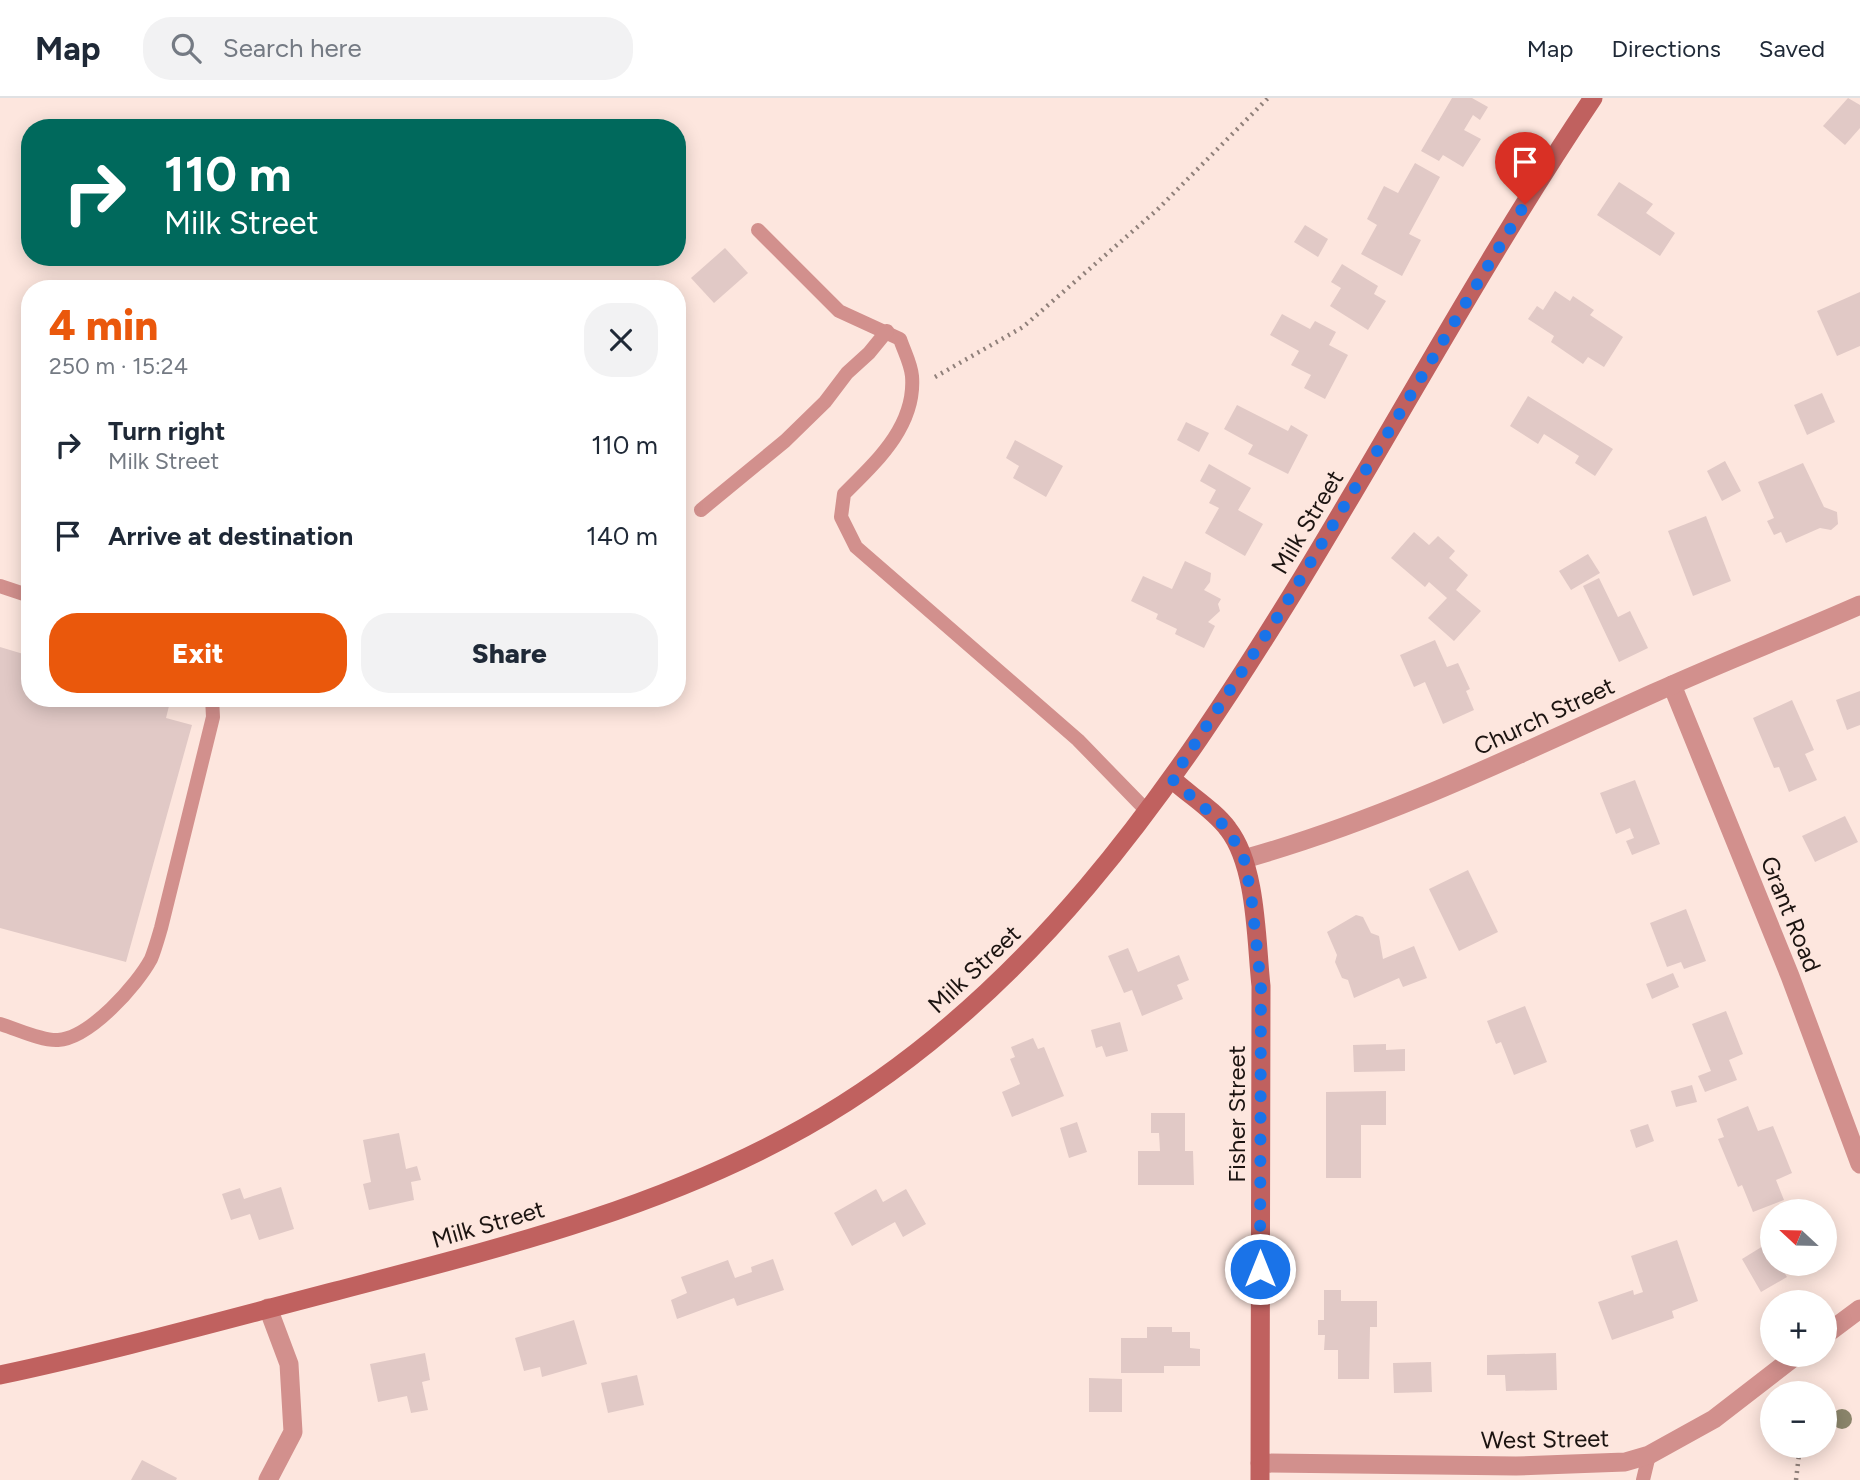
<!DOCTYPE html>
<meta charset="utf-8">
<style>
:root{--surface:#fff;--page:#f2f2f3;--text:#1f2937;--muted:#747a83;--line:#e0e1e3;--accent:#ea580c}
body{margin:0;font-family:Figtree,sans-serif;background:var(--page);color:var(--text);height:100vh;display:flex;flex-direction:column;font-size:26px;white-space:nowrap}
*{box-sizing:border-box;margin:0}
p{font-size:23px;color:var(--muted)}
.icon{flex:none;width:38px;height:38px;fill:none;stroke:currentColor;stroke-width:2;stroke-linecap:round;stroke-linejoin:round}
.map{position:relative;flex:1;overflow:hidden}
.side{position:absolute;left:21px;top:182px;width:665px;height:427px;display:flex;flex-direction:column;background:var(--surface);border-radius:28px;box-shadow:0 4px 18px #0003}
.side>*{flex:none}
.banner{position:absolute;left:21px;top:21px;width:665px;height:147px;border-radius:28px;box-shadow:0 4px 18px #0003;background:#00695c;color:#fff;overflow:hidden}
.needle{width:46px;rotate:292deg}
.controls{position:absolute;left:1760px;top:1101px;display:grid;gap:14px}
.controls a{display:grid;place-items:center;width:77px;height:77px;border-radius:50%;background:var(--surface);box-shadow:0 4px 18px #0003;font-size:35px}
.pin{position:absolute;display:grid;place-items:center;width:60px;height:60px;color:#fff;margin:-72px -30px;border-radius:50% 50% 50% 0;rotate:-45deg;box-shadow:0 0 7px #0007}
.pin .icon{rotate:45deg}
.me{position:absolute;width:77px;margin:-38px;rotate:0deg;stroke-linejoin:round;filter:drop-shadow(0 0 5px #0008)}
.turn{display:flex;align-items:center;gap:24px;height:147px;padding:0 28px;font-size:32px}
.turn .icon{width:91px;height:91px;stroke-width:2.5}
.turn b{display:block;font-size:49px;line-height:60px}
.round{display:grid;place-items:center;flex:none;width:74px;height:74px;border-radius:28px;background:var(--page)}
.summary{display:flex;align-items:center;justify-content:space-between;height:119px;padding:0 28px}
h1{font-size:42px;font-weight:800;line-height:52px;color:var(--accent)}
.action{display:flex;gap:14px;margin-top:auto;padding:14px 28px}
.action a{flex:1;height:80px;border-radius:28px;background:var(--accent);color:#fff;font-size:28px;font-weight:800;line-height:80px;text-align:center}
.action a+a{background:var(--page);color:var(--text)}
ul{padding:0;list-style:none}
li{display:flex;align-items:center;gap:21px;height:91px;padding:0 28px}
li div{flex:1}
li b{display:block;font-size:26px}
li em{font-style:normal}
header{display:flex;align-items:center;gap:42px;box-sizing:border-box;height:98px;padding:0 35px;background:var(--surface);border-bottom:2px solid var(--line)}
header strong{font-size:33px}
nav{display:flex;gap:38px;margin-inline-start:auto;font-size:24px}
.search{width:490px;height:63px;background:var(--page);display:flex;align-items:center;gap:18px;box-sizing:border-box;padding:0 24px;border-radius:28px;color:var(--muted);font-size:26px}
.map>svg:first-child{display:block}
.building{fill:#e1c9c6}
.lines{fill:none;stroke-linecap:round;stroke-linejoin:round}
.path{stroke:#90807a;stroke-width:4.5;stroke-dasharray:2 5;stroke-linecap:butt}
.service{stroke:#d2908d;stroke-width:14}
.minor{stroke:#d2908d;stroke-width:19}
.tertiary{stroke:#d2908d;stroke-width:19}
.secondary{stroke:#c0615f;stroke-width:19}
.tree{fill:#8c866c}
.route{stroke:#1a73e8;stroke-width:12;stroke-dasharray:0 21.6}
.labels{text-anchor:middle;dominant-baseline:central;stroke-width:5;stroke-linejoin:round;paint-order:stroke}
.street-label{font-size:24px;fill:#1c1411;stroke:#fde6de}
</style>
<header>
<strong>Map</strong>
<div class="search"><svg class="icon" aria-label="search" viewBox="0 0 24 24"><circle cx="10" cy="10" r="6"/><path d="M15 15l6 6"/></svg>Search here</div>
<nav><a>Map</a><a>Directions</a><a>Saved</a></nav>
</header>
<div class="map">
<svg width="1860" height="1382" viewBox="0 0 1860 1382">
<rect width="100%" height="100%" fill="#fde6de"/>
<!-- building -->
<g class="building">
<polygon points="1452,0 1472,0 1488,9 1480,22 1473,17 1464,32 1481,41 1463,69 1443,57 1439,63 1421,53"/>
<polygon points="1848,0 1860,7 1860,30 1845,47 1823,28"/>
<polygon points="1415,65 1440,79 1409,136 1421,142 1402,178 1361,156 1377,127 1367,121 1384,88 1398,95"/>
<polygon points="1619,84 1653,106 1646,115 1675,135 1660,158 1597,117"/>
<polygon points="1305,127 1328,141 1318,159 1294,144"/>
<polygon points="725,150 748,175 714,205 691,180"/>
<polygon points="1342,166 1378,188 1374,196 1386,203 1368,232 1330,208 1341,190 1331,184"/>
<polygon points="1555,193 1570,203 1573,198 1594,212 1590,217 1623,239 1604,269 1588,259 1583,266 1551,244 1554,238 1528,221 1537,208 1543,212"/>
<polygon points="1860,194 1860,248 1837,258 1817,213"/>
<polygon points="1282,216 1310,231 1315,223 1336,234 1329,247 1348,257 1325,301 1304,290 1311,277 1291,267 1299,253 1270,237"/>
<polygon points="1822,295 1835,324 1807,337 1794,307"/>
<polygon points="1528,298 1613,351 1595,378 1575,365 1579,358 1544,336 1538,346 1510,328"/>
<polygon points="1237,307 1288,333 1291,327 1308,337 1288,376 1248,356 1253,347 1224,331"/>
<polygon points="1186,324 1209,335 1199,354 1177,342"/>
<polygon points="1015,342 1063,368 1046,399 1013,380 1019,368 1006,360"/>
<polygon points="1725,363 1741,393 1722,403 1707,373"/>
<polygon points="1803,365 1824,409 1837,414 1838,426 1831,432 1820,430 1786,445 1781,434 1774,437 1767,423 1774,420 1758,384"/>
<polygon points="1209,366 1251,390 1238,412 1263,426 1245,458 1205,435 1219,410 1209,405 1216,392 1200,383"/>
<polygon points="1706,418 1731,483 1693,498 1668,433"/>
<polygon points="1414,434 1429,447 1438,438 1455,453 1449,460 1468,477 1456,492 1481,513 1454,543 1428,520 1447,500 1429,484 1425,489 1391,460"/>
<polygon points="1588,456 1600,475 1571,492 1559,473"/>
<polygon points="1185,463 1211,475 1210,484 1204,492 1221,501 1218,506 1220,513 1208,524 1215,528 1204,550 1175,536 1177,531 1156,521 1158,516 1131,503 1143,478 1172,491"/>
<polygon points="1599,480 1618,519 1630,513 1648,550 1619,564 1583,488"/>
<polygon points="1435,542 1447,569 1458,565 1470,591 1466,593 1474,612 1443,626 1425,584 1414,589 1400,557"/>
<polygon points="0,549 30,558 30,600 171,600 166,620 192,627 126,864 0,830"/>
<polygon points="1860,593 1860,627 1847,632 1836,602"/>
<polygon points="1792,602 1814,652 1805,656 1817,682 1789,694 1779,669 1774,670 1753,620"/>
<polygon points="1635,682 1660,746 1632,757 1626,743 1634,740 1630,730 1616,736 1600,695"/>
<polygon points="1845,718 1858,744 1815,764 1802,738"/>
<polygon points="1468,772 1498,834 1459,853 1429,791"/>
<polygon points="1686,811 1706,863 1684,871 1681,864 1667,869 1650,825"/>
<polygon points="1356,817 1363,819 1371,835 1379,838 1383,861 1414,848 1427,880 1403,889 1399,880 1354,900 1348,882 1342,880 1335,864 1337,857 1327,834"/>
<polygon points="1128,850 1138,874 1179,857 1189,882 1177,887 1183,901 1142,918 1132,892 1124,895 1108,858"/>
<polygon points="1673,875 1679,889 1652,901 1646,886"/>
<polygon points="1525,908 1547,964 1514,977 1501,944 1496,946 1487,923"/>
<polygon points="1726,913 1743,956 1729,962 1737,982 1705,994 1698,978 1711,973 1692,926"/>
<polygon points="1120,924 1128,953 1106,959 1102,948 1096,950 1091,932"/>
<polygon points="1033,940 1038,951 1044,949 1064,998 1012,1019 1002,994 1020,986 1010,961 1015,959 1011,949"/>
<polygon points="1386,946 1386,952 1405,951 1405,973 1354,974 1353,947"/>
<polygon points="1692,987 1697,1004 1676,1009 1671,993"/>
<polygon points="1386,993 1386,1027 1361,1027 1361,1080 1326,1080 1326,994"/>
<polygon points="1748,1008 1758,1033 1773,1028 1792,1075 1776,1082 1784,1102 1753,1114 1742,1087 1738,1089 1718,1041 1724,1039 1717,1021"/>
<polygon points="1151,1015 1185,1015 1185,1053 1193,1053 1194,1087 1138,1087 1138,1053 1160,1053 1159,1035 1151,1035"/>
<polygon points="1077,1024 1087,1054 1069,1060 1060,1030"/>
<polygon points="1648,1026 1654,1043 1636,1050 1630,1032"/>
<polygon points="399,1035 406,1071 417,1068 421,1082 411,1084 414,1102 369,1112 363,1086 371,1084 363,1042"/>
<polygon points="281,1089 294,1131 259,1142 250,1116 231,1122 222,1096 240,1090 244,1101"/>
<polygon points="876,1091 883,1104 906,1091 926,1126 903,1139 895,1124 852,1148 834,1115"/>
<polygon points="1677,1142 1698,1203 1672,1213 1674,1220 1612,1242 1598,1204 1633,1192 1634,1197 1643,1194 1631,1158"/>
<polygon points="1768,1145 1773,1154 1773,1166 1779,1166 1787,1179 1761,1194 1742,1161"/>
<polygon points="773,1161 784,1192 737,1208 734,1200 677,1221 671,1202 687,1195 681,1179 728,1162 735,1180 752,1174 751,1169"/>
<polygon points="1324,1192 1341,1192 1341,1203 1377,1203 1377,1229 1370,1229 1369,1281 1338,1281 1338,1252 1324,1252 1325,1237 1318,1237 1318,1222 1324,1222"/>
<polygon points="574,1222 587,1266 542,1279 540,1269 524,1273 515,1240"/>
<polygon points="1147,1229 1172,1229 1172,1234 1190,1234 1190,1250 1200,1251 1200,1268 1164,1268 1164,1275 1121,1275 1121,1240 1147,1240"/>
<polygon points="425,1255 430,1282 422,1284 428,1312 411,1315 407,1298 378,1304 370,1266"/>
<polygon points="1556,1255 1557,1292 1506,1293 1505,1277 1487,1277 1487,1257"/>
<polygon points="1431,1264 1432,1294 1394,1295 1393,1265"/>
<polygon points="637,1277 644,1307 608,1315 601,1285"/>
<polygon points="1089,1280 1122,1281 1122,1314 1089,1314"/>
<polygon points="142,1362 177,1380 176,1382 131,1382"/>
</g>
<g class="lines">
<!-- path -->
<g class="path">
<polyline points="935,279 1023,229 1157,112 1268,0"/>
<polyline points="1796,1382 1800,1348"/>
</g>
<!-- service -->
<g class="service">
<path d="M758,132l81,81 61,28c4,12 11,25 12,37 4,50 -36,86 -68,118l-3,23 15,30 222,193 69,71"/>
<polyline points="701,412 785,343 825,304 847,275 869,255 887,233"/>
<polyline points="0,488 30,498"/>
<path d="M0,926c17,5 41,17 58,16 32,-2 79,-55 93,-81 4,-10 7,-21 10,-31l52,-211 -1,-19"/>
<polyline points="1643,1382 1649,1357"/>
</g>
<!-- minor -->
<g class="minor">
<polyline points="1672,587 1790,878 1860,1066"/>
<polyline points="268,1210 289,1266 293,1334 268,1382"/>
<polyline points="1825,1237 1860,1211"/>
<polyline points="1260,1365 1516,1368 1625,1364 1649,1357 1714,1321 1798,1256"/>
</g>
<!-- tertiary -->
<path class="tertiary" d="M1244,761c143,-40 275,-105 410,-166 68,-31 138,-58 206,-88"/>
<!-- secondary -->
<g class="secondary">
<path d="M1172,681c17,16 42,31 56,50 29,37 28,112 33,157l-1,494"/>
<path d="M0,1277c113,-24 224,-55 336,-84 160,-42 324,-82 469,-164 222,-125 366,-335 496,-547 98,-161 187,-326 292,-482"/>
</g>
</g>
<!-- trees -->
<circle class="tree" cx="1842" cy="1321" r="10"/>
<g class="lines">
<!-- route -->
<polyline class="route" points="1260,1171 1261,888 1251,796 1244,761 1228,731 1172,681 1282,512 1525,106"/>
</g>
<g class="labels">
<!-- street labels -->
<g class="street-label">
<text transform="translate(1307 424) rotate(-59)">Milk Street</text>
<text transform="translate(1544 618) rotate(-25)">Church Street</text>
<text transform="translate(1791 816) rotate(68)">Grant Road</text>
<text transform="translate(974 871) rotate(-43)">Milk Street</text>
<text transform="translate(1236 1016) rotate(-90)">Fisher Street</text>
<text transform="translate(488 1126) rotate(-16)">Milk Street</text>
<text transform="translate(1545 1341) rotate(-1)">West Street</text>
</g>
</g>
</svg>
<div class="controls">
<a><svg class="needle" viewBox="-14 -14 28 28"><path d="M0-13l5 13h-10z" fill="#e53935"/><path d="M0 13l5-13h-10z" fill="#747a83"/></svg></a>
<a>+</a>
<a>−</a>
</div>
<div class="pin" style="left:1525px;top:106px;background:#d93025"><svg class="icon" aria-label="arrive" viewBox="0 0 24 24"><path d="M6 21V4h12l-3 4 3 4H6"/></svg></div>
<svg class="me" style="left:1260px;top:1171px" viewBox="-20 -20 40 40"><circle r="17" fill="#1a73e8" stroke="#fff" stroke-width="3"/><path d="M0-11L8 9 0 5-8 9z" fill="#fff"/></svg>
<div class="banner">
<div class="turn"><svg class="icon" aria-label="right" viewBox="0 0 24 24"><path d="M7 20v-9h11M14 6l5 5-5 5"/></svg><div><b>110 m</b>Milk Street</div></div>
</div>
<section class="side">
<div class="summary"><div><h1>4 min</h1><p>250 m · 15:24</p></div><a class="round"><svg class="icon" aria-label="close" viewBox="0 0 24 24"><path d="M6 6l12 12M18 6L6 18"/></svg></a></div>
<ul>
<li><svg class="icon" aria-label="right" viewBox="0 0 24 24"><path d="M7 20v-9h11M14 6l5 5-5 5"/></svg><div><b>Turn right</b><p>Milk Street</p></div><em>110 m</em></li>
<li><svg class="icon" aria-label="arrive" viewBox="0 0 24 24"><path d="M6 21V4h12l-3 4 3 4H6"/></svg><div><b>Arrive at destination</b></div><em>140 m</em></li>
</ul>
<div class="action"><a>Exit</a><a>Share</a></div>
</section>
</div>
